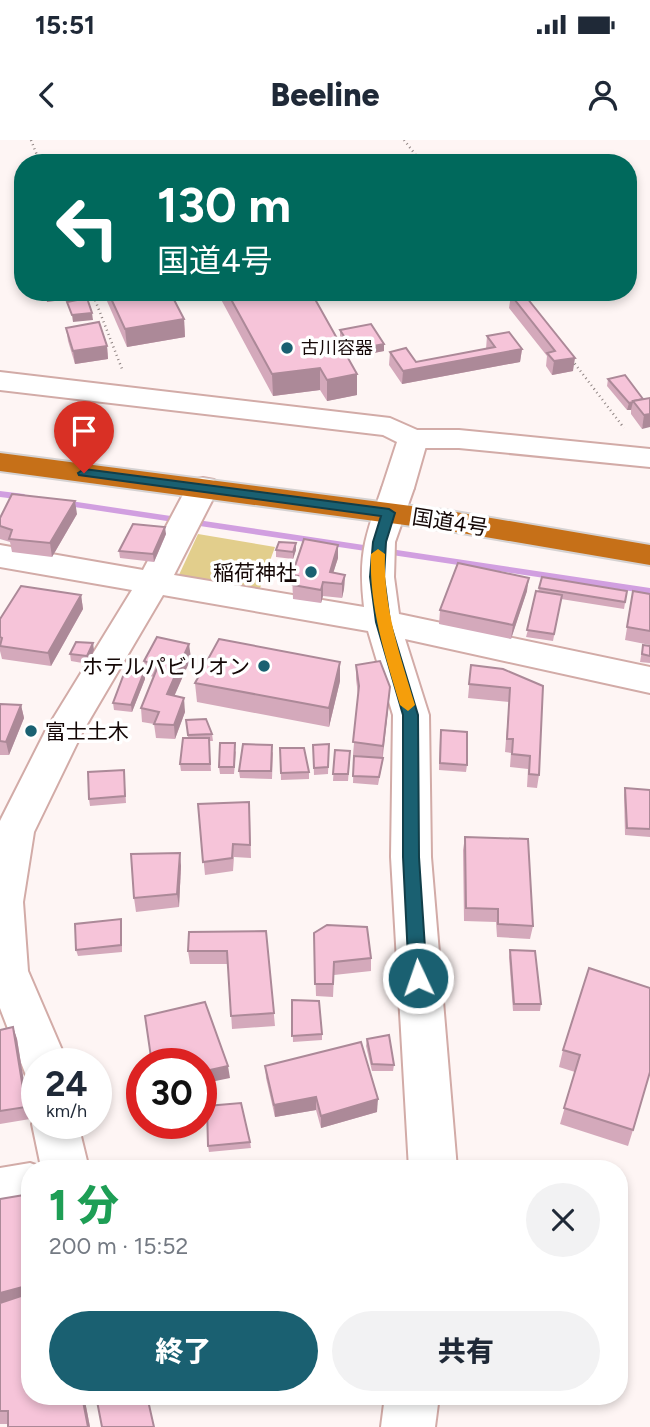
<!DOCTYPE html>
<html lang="ja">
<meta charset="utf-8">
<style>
:root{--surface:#fff;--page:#f2f2f3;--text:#1f2937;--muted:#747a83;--accent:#1a6071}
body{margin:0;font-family:Figtree,"Noto Sans JP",sans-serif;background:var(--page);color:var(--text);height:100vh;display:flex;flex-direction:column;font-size:26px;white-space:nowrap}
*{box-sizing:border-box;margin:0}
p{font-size:23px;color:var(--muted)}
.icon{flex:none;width:38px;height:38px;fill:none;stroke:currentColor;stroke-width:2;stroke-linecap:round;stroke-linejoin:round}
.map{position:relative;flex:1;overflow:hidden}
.drawer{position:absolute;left:21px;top:1020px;width:607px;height:245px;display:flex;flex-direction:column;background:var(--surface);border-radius:28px;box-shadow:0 4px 10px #0003}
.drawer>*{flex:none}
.banner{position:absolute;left:14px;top:14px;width:623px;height:147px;border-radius:28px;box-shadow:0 4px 10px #0003;background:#00695c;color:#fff;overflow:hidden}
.speed{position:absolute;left:21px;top:908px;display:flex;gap:14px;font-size:35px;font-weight:700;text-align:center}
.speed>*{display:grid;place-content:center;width:91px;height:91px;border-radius:50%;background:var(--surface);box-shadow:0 4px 10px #0003;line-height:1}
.speed small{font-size:18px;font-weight:400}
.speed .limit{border:10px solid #d22;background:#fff;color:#111}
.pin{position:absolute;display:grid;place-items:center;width:60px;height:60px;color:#fff;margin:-72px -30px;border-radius:50% 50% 50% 0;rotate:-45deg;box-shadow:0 0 7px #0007}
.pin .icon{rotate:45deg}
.me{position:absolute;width:77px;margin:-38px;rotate:357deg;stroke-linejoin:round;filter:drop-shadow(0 0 5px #0008)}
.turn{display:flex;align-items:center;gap:24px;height:147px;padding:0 28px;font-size:32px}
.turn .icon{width:91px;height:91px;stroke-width:2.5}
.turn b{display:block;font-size:49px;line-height:60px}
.round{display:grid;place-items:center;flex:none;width:74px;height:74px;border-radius:37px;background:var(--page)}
.summary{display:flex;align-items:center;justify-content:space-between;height:119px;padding:0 28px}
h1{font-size:42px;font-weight:800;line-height:52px;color:#1e9e55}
.button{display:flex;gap:14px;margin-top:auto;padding:14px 28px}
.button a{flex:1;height:80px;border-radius:42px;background:var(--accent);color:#fff;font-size:28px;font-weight:800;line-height:80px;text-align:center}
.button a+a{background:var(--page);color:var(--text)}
.status{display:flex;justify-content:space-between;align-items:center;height:49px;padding:0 35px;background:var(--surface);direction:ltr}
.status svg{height:19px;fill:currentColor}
header{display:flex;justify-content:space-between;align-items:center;height:91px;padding:0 28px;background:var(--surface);font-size:32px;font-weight:800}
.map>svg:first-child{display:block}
.green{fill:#e2ce8c}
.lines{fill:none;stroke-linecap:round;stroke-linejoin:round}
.stream{fill:#d19fe0;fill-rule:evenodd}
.street-casing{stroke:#d2aba7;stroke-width:4}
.secondary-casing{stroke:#d2aba7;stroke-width:4}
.highway-casing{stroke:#d5d2d2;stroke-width:4}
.path{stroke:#8f8483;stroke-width:2.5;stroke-dasharray:1 3.5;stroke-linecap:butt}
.street{fill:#fff;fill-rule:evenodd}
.secondary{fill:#fff;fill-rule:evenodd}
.highway{fill:#c67018;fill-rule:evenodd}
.wall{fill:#d4a9bb}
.shaded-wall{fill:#ac8998}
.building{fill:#f6c4d9;stroke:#ac8998;stroke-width:2}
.route{fill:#1a6071;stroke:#113e49;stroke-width:2}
.slow{fill:#f59e0b}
.poi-dot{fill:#1a6071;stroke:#fff;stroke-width:2.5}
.labels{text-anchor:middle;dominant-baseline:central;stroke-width:7;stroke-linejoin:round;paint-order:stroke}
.far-poi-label{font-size:18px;fill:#140706;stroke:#fff;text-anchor:start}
.street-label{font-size:21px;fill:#140706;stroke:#fff}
.poi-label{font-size:21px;fill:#140706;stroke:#fff;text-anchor:end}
</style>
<div class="status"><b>15:51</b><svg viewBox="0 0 49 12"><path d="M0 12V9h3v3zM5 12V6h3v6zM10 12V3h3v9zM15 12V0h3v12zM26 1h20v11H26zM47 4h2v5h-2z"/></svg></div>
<header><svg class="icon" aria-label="back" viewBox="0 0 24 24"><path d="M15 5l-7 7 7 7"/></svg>Beeline<svg class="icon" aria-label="person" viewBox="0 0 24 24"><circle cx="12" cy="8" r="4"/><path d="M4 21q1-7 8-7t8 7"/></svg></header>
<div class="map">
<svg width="650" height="1287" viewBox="0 0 650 1287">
<rect width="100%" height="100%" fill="#fef5f4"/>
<!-- green -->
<polygon class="green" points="198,394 275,407 259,451 178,437"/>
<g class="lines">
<!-- stream -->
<g class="stream">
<polygon points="0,351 24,354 28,357 24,360 0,357"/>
<polygon points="64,360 650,448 650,454 61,365 61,361"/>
</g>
<defs>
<g id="street">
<polygon points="413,290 459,290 650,309 650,327 459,308 413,308 402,305 398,299 402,293"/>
<path d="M203,338l11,2 5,7 -45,88 190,32c-6,-52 1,-70 18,-119l5,-7 11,-2 11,2 5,7 -19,54 -1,35 5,37 251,53v26l-245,-54 24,76 2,142 26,312h-48l-18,-312 2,-142 -25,-84 -205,-36 -80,136 -49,101 -11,70 5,69 34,79 4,14h-29v18l-10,-4 -27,-70v-187l46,-91 86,-140 -132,-23v-22l143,25 44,-83 5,-7z"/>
<polygon points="37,973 37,984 78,984 89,1029 30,1029 30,1067 0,1074 0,1028 30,1023 41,1027 32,984"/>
<polygon points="385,1256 439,1256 435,1287 381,1287"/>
</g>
<polygon id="secondary" points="0,232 390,278 424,293 428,299 414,348 409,355 398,357 387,355 382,348 397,302 383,295 0,250"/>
<polygon id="highway" points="0,313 450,371 650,405 650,425 450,391 0,331"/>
</defs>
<!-- street casing -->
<use href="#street" class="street-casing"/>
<!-- secondary casing -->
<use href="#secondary" class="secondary-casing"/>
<!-- highway casing -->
<use href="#highway" class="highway-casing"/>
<!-- path -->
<g class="path">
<polyline points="31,0 40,23"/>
<polyline points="404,0 422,23"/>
<polyline points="92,152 122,229"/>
<polyline points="572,220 624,288"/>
</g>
<!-- street -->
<use href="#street" class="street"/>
<!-- secondary -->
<use href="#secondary" class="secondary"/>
<!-- highway -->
<use href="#highway" class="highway"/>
</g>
<!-- wall -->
<g class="wall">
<polygon points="103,152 170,152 184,179 185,197 127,207"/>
<polygon points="217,152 311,152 357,255 327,261 320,250 273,256"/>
<polygon points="511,155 573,231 552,235 546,226 547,216 509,168"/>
<polygon points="66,188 107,206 108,219 75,224 68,201"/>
<polygon points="340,190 384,211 353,217 340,196"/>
<polygon points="487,196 522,209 520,222 402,244 389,225 390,212 416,222 486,209"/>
<polygon points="608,239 643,259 650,258 642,289 631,274 631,270 627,270 607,246"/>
<polygon points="77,374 52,417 12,412 10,402 0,399 0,378"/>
<polygon points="166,394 154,422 120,418 119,411"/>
<polygon points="296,403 296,410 293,419 276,417 276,410"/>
<polygon points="338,418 333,433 345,435 344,449 342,458 323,456 321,463 293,459 292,435"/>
<polygon points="542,437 627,451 624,469 561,459 553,501 526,497"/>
<polygon points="527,451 511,499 439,484 440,470"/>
<polygon points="633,451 650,454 650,505 625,500"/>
<polygon points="81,455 83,469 51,526 2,519 0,511 0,479"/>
<polygon points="643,505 650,506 650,523 640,522"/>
<polygon points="94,510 88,524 71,521 70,514"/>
<polygon points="191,518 174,556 185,572 175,599 156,598 154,584 142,582 141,568 154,537 146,535 144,521"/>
<polygon points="340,522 340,541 329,587 197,562 195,543"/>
<polygon points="356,525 389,561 382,625 378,645 353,643 354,616 361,616 353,615 358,555 356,539"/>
<polygon points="471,525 503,529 539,635 537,648 527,647 528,629 510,627 511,613 505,612 509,562 468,558"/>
<polygon points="144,532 145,539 132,572 114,570 113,563"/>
<polygon points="0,564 21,565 24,578 9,615 0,615"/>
<polygon points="186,580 212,594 213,601 209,601 211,631 181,631 180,624 188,598"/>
<polygon points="440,597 467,625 466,632 439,630"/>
<polygon points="329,604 328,634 314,635 313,605"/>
<polygon points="280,608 309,632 309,639 281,640"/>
<polygon points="335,610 350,618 348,641 333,641"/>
<polygon points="236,611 234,634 220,634 219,627"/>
<polygon points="273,612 272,639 240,638 239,631"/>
<polygon points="124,630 126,663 90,666 89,659"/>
<polygon points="625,648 650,650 650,697 625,695 624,655"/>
<polygon points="198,664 250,676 251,718 234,717 233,731 205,735"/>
<polygon points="465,697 533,786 530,799 497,797 496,782 464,781 463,710"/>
<polygon points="181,726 179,767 136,772 134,758"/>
<polygon points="122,786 122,812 78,816 76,810"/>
<polygon points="266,791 275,886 232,889 228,824 190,824 188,811"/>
<polygon points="314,793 371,818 371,831 334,835 333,857 316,856"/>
<polygon points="510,810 541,864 540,871 513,871 509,817"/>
<polygon points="589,828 633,990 628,1006 560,984 575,932 559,927 563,910"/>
<polygon points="292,860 322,894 322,900 293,902"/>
<polygon points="13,887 17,899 30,979 0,984 0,890"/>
<polygon points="367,899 394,925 393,931 372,931 366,906"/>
<polygon points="265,926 377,972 321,988 316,970 275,977 266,938"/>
<polygon points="250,1002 251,1008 209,1012 208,1006"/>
<polygon points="0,1059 30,1256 84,1256 90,1287 8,1287 8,1284 0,1284"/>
</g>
<!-- shaded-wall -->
<g class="shaded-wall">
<polygon points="45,152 86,152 86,157 47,162"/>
<polygon points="92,173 93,180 73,182 72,175"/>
<polygon points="184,179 185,197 127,207 125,189"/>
<polygon points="384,204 384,211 353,217 353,210"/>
<polygon points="107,206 108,219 75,224 73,211"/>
<polygon points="522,209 520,222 402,244 403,231"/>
<polygon points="575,218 573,231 552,235 554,221"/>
<polygon points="320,228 320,250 273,256 272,234"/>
<polygon points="357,234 357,255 327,261 327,240"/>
<polygon points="633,262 631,270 627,270 629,263"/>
<polygon points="650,274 650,287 642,289 644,275"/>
<polygon points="75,361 77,374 52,417 50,403"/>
<polygon points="165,387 166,394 154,422 153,414"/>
<polygon points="296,403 296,410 293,419 293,412"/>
<polygon points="338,405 338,418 330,443 330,432"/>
<polygon points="345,435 344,449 342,458 342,444"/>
<polygon points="529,438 527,451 511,499 513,485"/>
<polygon points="323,442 323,456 321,463 321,450"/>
<polygon points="81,455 83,469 51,526 48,513"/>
<polygon points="93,503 94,510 88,524 87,516"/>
<polygon points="189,504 191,518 169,568 167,554"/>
<polygon points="340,522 340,541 329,587 329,568"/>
<polygon points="144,532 145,539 132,572 131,565"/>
<polygon points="390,547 389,561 382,619 383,606"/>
<polygon points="184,558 185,572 175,599 174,585"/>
<polygon points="21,565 24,578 9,615 6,602"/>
<polygon points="180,713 181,726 179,767 177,754"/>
<polygon points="13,887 17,899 30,979 26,967"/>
<polygon points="228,926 230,938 201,944 201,932"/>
<polygon points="316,957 316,970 275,977 274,965"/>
<polygon points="378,959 377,972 321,988 321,976"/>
<polygon points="30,1145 30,1161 0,1169 0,1153"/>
<polygon points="82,1256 84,1256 90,1287 88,1287"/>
</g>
<!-- building -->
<g class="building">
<polygon points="108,152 170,152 184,179 125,189"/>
<polygon points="227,152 311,152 357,234 327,240 320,228 272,234"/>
<polygon points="523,153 575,218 554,221 547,213 555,211 511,155"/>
<polygon points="87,158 92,173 72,175 67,162"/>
<polygon points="99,182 107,206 73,211 66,188"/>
<polygon points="371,184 384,204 353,210 340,190"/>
<polygon points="509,192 522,209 403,231 390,212 406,208 416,222 495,207 487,196"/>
<polygon points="625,235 643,259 633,261 633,262 629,263 608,239"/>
<polygon points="650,258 650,274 644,275 633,261"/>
<polygon points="12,354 75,361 50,403 9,399 12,390 0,386 0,378"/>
<polygon points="133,384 165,387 153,414 119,411"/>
<polygon points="304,399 338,405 330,432 345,435 342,444 323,442 321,450 293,445 298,436 292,435"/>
<polygon points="279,402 296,403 293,412 276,410"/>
<polygon points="458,423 529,438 513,485 440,470"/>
<polygon points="542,437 627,451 625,462 539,448"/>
<polygon points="21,446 81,455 48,513 0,506 2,498 0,497 0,479"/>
<polygon points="536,451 562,455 554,494 527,490"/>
<polygon points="633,451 650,454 650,491 627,487"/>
<polygon points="157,497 189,504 167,554 184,558 174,585 154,584 159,572 141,568 158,526 144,521"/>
<polygon points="219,499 340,522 329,568 195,543"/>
<polygon points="76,502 93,503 87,516 70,514"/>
<polygon points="643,505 650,506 650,516 642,514"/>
<polygon points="380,521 390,547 383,606 353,602 359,546 356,525"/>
<polygon points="471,525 503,529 543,546 539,635 529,634 530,616 512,614 513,599 507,599 510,548 469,544"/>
<polygon points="125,531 144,532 131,565 113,563"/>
<polygon points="0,564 21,565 6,602 0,601"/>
<polygon points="206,579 212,594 188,595 186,580"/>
<polygon points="441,590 467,592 467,625 440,623"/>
<polygon points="183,598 209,598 210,624 180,624"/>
<polygon points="220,603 235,603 234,627 219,627"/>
<polygon points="243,604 272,605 271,631 239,631"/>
<polygon points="329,604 328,627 314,628 313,605"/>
<polygon points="280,608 304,608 309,632 281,633"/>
<polygon points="335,610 350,611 348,634 333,634"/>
<polygon points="354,616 383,618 379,637 353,636"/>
<polygon points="124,630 125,656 89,659 88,632"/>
<polygon points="625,648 650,650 650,689 627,688"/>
<polygon points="249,662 250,705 233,704 232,718 203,722 198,664"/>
<polygon points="465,697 528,699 533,786 498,784 498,769 466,768"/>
<polygon points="180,713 177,754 134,758 131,714"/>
<polygon points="121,779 121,805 76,810 75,784"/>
<polygon points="327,785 367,787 371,818 334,822 333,844 315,844 314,793"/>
<polygon points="266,791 274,873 231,876 227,811 188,811 189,792"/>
<polygon points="510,810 535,811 541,864 514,864"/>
<polygon points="589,828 650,848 650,932 633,990 564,968 580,915 563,910"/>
<polygon points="292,860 319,861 322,894 292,896"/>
<polygon points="205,862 228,926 201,932 201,924 152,924 145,876"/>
<polygon points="13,887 26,967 0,971 0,890"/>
<polygon points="389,895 394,925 372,924 367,899"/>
<polygon points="361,902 378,959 321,976 316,957 274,965 265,926"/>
<polygon points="241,963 250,1002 208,1006 207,966"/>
<polygon points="30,1054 30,1145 0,1153 0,1059"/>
<polygon points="30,1153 30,1256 82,1256 88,1287 8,1287 8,1271 0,1271 0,1163"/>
<polygon points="96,1256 147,1256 154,1287 102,1287"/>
</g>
<!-- route -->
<polygon class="route" points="84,329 389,369 395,373 386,402 384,437 390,482 418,575 419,717 427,838 424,843 418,845 412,843 409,838 403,717 403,575 376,482 370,437 373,402 381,376 79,335 78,333"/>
<!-- slow -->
<path class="slow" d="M378,409l7,5c-2,53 15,101 30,151l-7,6 -8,-6c-15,-50 -31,-98 -29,-151z"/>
<!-- markers -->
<g class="poi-dot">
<circle cx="287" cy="208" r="7"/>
<circle cx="311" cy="432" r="7"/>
<circle cx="264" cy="526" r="7"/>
<circle cx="31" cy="591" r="7"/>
</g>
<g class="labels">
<!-- far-poi labels -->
<g class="far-poi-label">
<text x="301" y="208">古川容器</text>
</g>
<!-- street labels -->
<g class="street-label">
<text transform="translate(450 382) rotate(9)">国道4号</text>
</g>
<!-- poi labels -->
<g class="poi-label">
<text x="297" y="432">稲荷神社</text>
<text x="250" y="526">ホテルパビリオン</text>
<text x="45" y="591" text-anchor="start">富士土木</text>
</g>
</g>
</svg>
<div class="speed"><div>24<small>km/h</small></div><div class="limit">30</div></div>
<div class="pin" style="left:84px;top:333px;background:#d93025"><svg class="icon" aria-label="arrive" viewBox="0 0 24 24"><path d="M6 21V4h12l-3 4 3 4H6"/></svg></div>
<svg class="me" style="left:418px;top:838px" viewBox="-20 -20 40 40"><circle r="17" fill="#1a6071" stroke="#fff" stroke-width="3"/><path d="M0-11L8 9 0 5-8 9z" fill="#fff"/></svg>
<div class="banner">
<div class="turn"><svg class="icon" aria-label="left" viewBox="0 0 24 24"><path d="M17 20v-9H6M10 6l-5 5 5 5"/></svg><div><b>130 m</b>国道4号</div></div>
</div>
<section class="drawer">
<div class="summary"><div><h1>1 分</h1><p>200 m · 15:52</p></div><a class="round"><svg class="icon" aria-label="close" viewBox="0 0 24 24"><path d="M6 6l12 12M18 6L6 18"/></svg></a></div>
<div class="button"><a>終了</a><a>共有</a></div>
</section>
</div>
